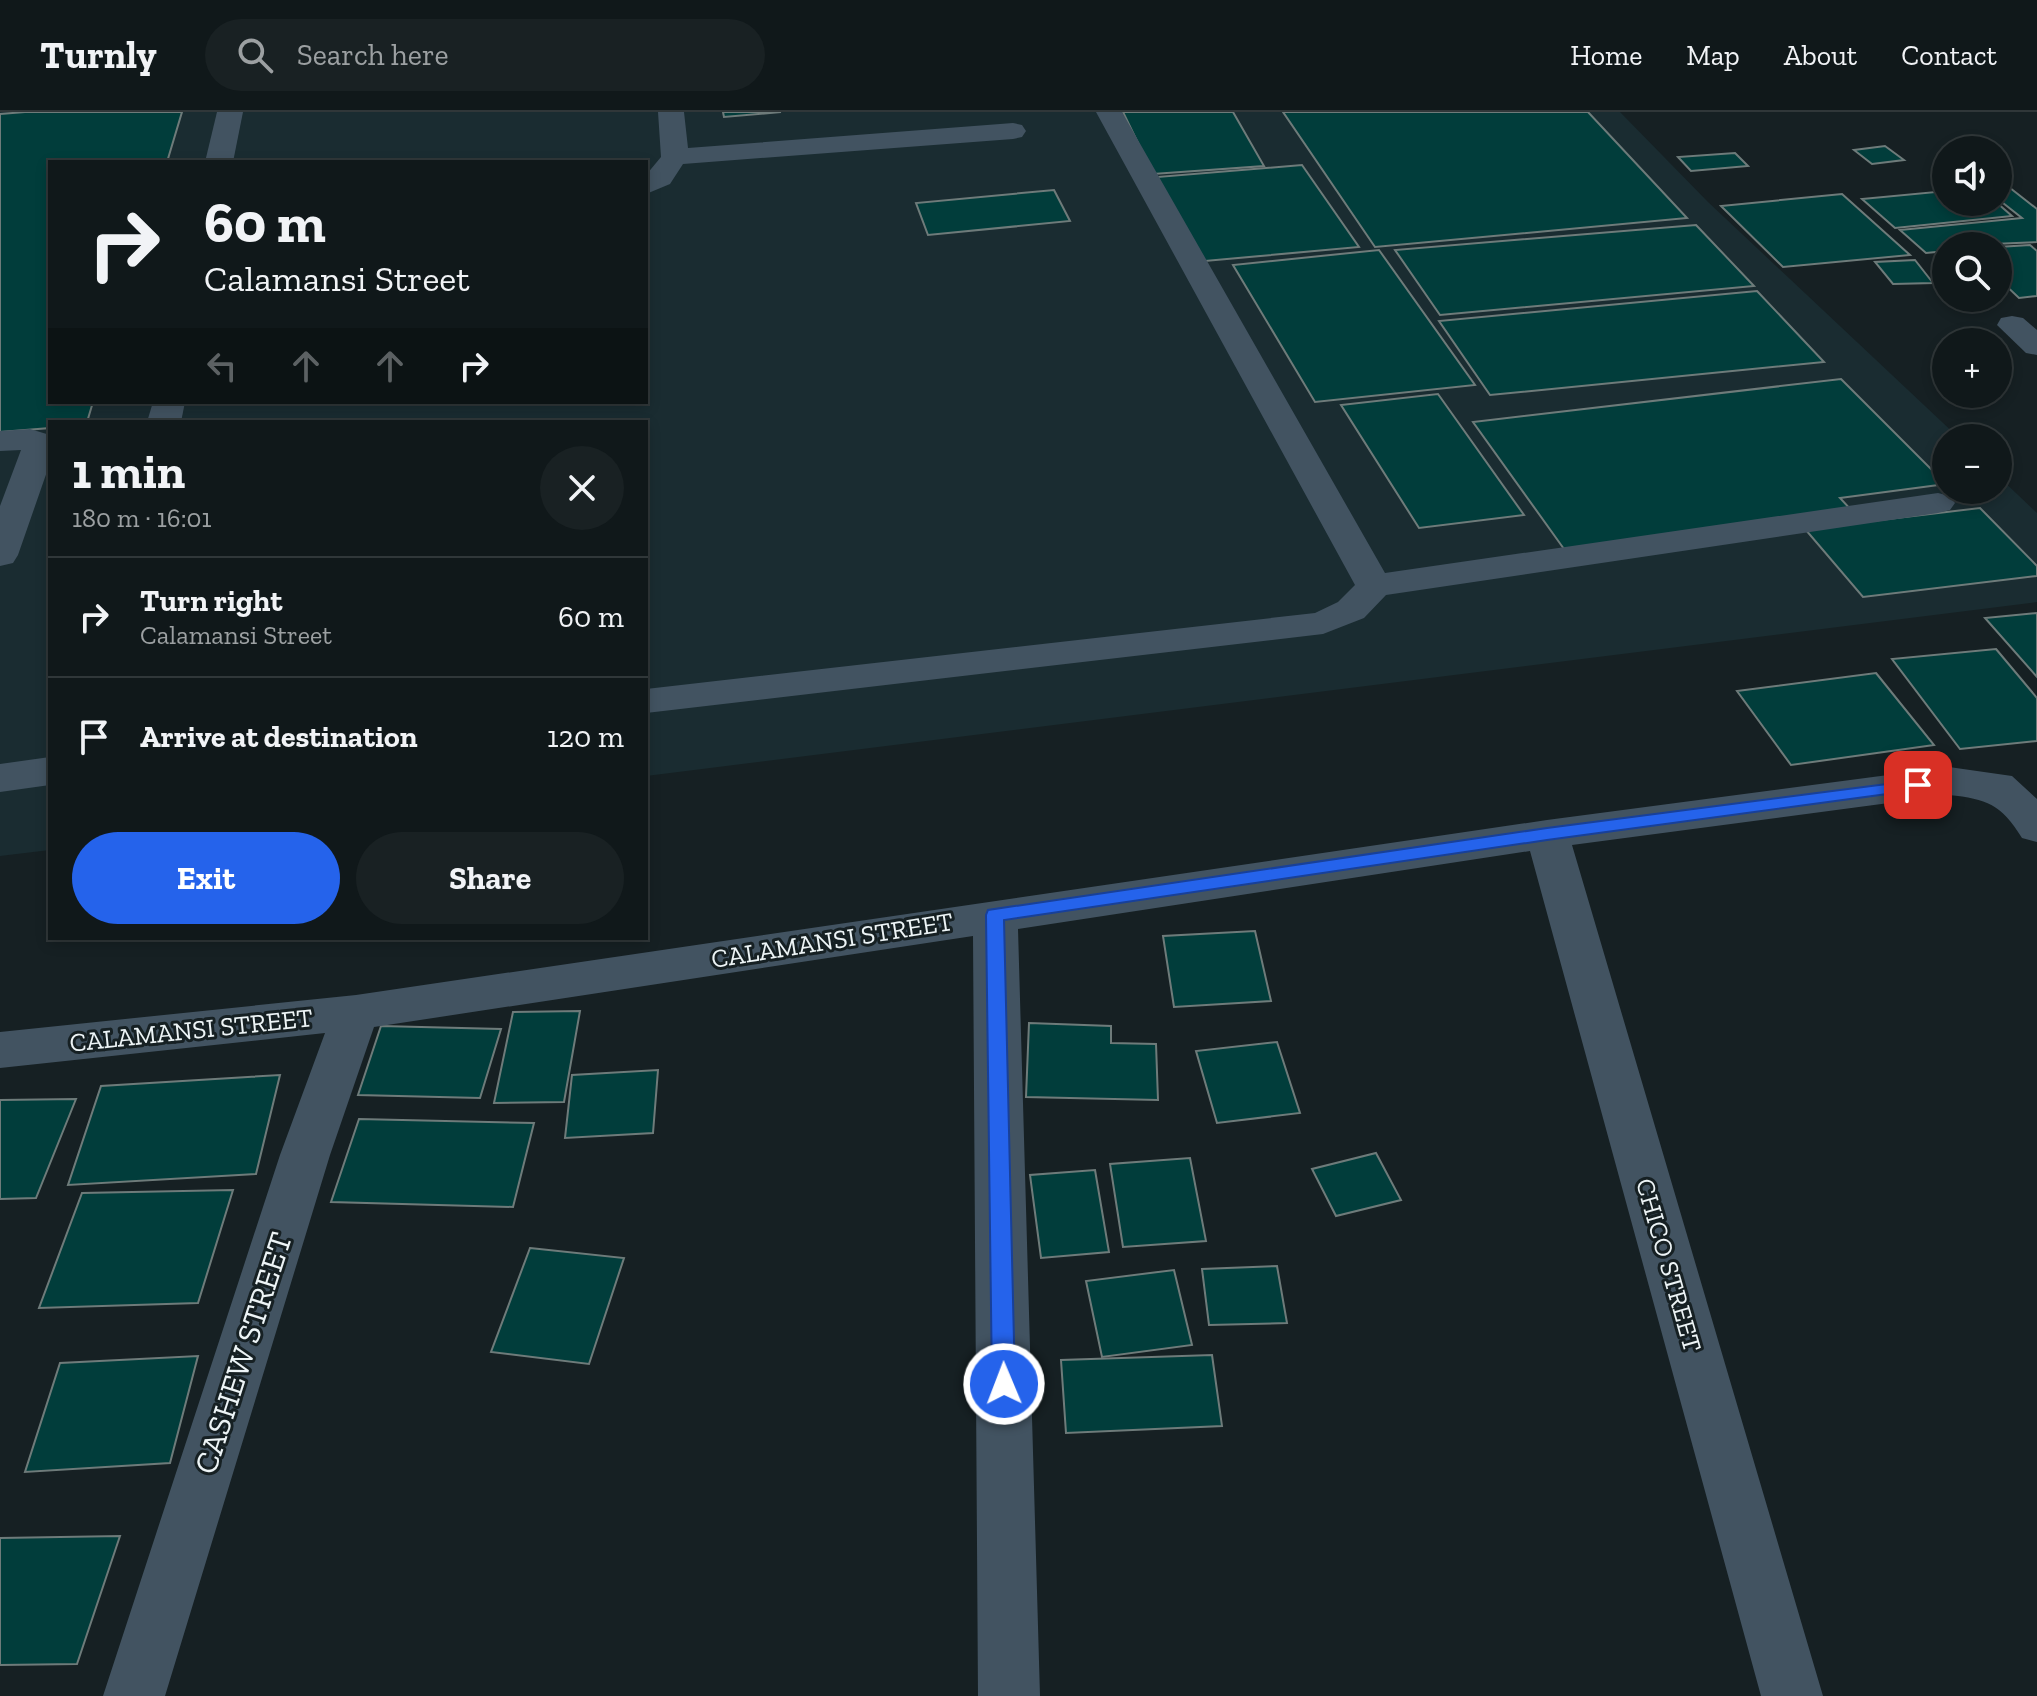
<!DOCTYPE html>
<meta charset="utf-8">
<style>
:root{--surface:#10181a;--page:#192123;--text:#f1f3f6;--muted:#9ca0a2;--line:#303739;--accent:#2563eb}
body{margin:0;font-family:"Zilla Slab",serif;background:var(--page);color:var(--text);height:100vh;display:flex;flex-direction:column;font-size:30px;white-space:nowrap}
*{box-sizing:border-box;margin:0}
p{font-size:26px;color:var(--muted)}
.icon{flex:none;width:44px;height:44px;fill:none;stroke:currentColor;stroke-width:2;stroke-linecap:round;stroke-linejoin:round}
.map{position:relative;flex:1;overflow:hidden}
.side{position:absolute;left:48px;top:308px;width:600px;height:520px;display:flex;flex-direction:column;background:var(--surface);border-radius:0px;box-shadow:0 4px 12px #0003,0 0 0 2px var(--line)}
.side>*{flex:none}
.hud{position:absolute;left:48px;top:48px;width:600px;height:244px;border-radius:0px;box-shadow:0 4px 12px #0003,0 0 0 2px var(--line);background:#10181a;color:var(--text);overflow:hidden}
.tools{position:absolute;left:1932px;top:24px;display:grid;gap:16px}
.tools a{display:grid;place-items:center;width:80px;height:80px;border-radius:50%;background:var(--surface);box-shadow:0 4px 12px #0003,0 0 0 2px var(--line);font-size:40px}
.pin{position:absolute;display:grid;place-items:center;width:68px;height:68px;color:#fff;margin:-34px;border-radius:16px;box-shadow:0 4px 12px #0006}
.me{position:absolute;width:88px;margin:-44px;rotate:359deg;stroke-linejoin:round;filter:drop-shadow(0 0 6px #0008)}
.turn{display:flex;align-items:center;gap:28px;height:168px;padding:0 24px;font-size:36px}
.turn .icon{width:104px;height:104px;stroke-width:2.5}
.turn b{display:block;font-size:56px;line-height:68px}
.lanes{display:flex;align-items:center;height:76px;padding:0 24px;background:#0003;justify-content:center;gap:40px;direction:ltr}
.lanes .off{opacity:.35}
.round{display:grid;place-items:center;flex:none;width:84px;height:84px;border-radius:42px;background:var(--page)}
.overview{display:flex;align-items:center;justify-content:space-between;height:136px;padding:0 24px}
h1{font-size:48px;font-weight:700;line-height:60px}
.primary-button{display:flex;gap:16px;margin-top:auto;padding:16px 24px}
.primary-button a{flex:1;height:92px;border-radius:48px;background:var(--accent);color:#fff;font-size:32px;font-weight:700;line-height:92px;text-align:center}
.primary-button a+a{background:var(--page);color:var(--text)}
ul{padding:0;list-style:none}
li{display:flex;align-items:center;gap:24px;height:120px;padding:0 24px;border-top:2px solid var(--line)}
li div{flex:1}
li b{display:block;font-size:30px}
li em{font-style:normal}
header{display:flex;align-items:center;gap:48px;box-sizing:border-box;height:112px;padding:0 40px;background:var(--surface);border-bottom:2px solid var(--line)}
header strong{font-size:38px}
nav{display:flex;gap:44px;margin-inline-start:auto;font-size:28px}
.search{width:560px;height:72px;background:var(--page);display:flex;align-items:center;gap:20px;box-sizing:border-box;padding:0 28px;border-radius:44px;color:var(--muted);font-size:30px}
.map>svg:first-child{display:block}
.built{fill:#1a2c31;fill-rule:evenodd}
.building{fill:#013d3b;stroke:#6e7b7a;stroke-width:2}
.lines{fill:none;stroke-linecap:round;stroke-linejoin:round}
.minor{fill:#425361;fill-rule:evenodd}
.route{fill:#2563eb;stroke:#184099;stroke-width:2}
.labels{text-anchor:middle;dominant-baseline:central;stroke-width:6;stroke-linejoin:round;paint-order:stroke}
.street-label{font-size:26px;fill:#edf4f6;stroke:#162023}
.near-street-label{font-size:32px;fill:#edf4f6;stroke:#162023}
</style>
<header>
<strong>Turnly</strong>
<div class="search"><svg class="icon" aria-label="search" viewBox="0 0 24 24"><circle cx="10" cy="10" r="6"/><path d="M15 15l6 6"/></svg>Search here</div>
<nav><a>Home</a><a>Map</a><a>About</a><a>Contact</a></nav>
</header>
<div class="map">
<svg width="2037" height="1584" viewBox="0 0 2037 1584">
<rect width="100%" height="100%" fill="#162023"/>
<!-- built -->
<path class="built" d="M0,0h1620l88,90 251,236h-13v52h52v-14l39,37v89l-1391,174v-354h-596v428l-50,6zM50,50h596v240h-596z"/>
<!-- building -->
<g class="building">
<polygon points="25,0 182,0 167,50 50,50 50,290 93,290 87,310 50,310 50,316 0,320 0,2"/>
<polygon points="723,0 781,0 724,5"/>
<polygon points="1123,0 1233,0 1264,54 1153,62"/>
<polygon points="1283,0 1588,0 1687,106 1375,135"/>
<polygon points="1885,34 1904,48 1872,52 1854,38"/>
<polygon points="1735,41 1748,54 1691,59 1678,45"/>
<polygon points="1302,53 1359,135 1205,149 1157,65"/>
<polygon points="2005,72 2037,97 2037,130 1946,134 1946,139 1926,141 1900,118 2022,106 1998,87 1998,73"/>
<polygon points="1054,78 1070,109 928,123 916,91"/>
<polygon points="1946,79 1946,90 1996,90 2012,104 1895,116 1862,87"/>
<polygon points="1842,82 1910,143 1783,155 1721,94"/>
<polygon points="1696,113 1754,174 1440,203 1395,138"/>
<polygon points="2030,133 2037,139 2037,184 2019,186 1998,166 1998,135"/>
<polygon points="1379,138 1475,273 1315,290 1233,153"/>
<polygon points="1915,148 1933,171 1893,172 1875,150"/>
<polygon points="1757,179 1824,250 1490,283 1439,209"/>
<polygon points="1841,267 1946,372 1840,386 1853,400 1564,437 1473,310"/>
<polygon points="1438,282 1524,403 1419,416 1341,293"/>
<polygon points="1980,396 2037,454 2037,464 1863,485 1805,417"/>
<polygon points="2037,501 2037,565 1985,506"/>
<polygon points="1996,537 2037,586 2037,629 1960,637 1892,547"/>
<polygon points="1876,561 1934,633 1791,653 1737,579"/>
<polygon points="1255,819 1271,889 1174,895 1163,824"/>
<polygon points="580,899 564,990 494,991 513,900"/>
<polygon points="1029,911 1111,914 1111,931 1156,932 1158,988 1026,985"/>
<polygon points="381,914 501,917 480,986 358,983"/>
<polygon points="1277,930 1300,1001 1217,1011 1196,939"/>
<polygon points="658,958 653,1021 565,1026 572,963"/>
<polygon points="280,963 256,1062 68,1073 101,974"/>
<polygon points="76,987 36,1086 0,1087 0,988"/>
<polygon points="359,1007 534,1011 513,1095 331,1090"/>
<polygon points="1376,1041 1401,1088 1336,1104 1312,1057"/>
<polygon points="1190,1046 1206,1129 1123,1135 1110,1052"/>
<polygon points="1095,1058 1109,1140 1041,1146 1030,1063"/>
<polygon points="233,1078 198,1191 39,1196 82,1081"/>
<polygon points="530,1136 624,1146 589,1252 491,1240"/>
<polygon points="1277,1154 1287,1211 1209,1213 1202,1157"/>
<polygon points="1174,1158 1192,1233 1102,1245 1086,1169"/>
<polygon points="1212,1243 1222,1314 1066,1321 1061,1248"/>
<polygon points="198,1244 170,1351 25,1360 60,1251"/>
<polygon points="120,1424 77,1552 0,1553 0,1426"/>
</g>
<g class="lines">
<!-- minor -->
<g class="minor">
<polygon points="217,0 243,0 233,50 205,50"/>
<polygon points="658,0 684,0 688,36 1013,11 1022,13 1026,19 1022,25 1013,27 683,52 670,72 646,82 646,63 661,45"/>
<polygon points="1096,0 1122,0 1385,461 1938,381 1950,384 1955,391 1950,398 1938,401 1386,483 1364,506 1323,522 646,601 646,577 1315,501 1338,490 1355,473"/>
<polygon points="2012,204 2023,206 2037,218 2037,243 2026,241 1997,213 2001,206"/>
<polygon points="153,290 185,290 181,310 147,310"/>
<polygon points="30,317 50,323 50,351 18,443 13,451 0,454 0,394 21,338 0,339 0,319"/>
<polygon points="50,645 50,673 0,680 0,652"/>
<path d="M1949,655l63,9 25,23v43l-15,-4c-21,-34 -35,-39 -73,-43l-377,50 251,851h-62l-231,-845 -512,78 22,767h-62l-5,-760 -599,91 -44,128 -165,541h-62l177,-541 45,-122 -325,35v-36l356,-37 1191,-175z"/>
</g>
</g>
<!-- route -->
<polygon class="route" points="1918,668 1924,669 1927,673 1924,677 1547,728 1004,808 1015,1272 1012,1279 1004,1282 996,1279 992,1272 986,803 988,798 1547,716"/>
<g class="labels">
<!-- street labels -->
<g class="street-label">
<text transform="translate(832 828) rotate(-9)">CALAMANSI STREET</text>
<text transform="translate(191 918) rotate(-6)">CALAMANSI STREET</text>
<text transform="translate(1669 1153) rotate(74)">CHICO STREET</text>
</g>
<!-- near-street labels -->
<g class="near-street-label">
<text transform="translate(243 1241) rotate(-72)">CASHEW STREET</text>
</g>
</g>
</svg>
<div class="tools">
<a><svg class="icon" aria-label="sound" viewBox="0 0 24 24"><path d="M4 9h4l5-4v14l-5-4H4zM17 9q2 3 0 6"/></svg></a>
<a><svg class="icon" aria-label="search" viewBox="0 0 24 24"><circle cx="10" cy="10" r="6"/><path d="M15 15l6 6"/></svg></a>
<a>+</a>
<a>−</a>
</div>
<div class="pin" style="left:1918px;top:673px;background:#d93025"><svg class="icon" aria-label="arrive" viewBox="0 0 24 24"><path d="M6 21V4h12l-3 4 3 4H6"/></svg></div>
<svg class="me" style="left:1004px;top:1272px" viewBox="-20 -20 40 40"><circle r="17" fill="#2563eb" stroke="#fff" stroke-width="3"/><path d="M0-11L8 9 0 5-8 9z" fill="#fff"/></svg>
<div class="hud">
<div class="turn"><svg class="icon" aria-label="right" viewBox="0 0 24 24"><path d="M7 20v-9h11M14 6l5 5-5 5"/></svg><div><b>60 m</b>Calamansi Street</div></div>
<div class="lanes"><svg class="icon off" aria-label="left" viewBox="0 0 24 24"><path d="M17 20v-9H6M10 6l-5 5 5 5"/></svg><svg class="icon off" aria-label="ahead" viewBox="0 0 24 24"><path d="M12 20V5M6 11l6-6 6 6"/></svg><svg class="icon off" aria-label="ahead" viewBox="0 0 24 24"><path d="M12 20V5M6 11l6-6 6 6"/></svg><svg class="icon" aria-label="right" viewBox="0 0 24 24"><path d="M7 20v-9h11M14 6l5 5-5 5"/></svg></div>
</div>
<section class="side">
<div class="overview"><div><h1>1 min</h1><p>180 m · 16:01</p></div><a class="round"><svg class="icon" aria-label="close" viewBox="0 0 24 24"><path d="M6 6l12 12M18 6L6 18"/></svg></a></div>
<ul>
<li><svg class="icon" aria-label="right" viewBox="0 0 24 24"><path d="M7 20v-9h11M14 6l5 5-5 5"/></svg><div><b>Turn right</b><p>Calamansi Street</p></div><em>60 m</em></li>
<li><svg class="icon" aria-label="arrive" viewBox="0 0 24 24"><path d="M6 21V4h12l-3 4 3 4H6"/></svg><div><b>Arrive at destination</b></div><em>120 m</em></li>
</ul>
<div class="primary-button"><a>Exit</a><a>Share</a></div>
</section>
</div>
